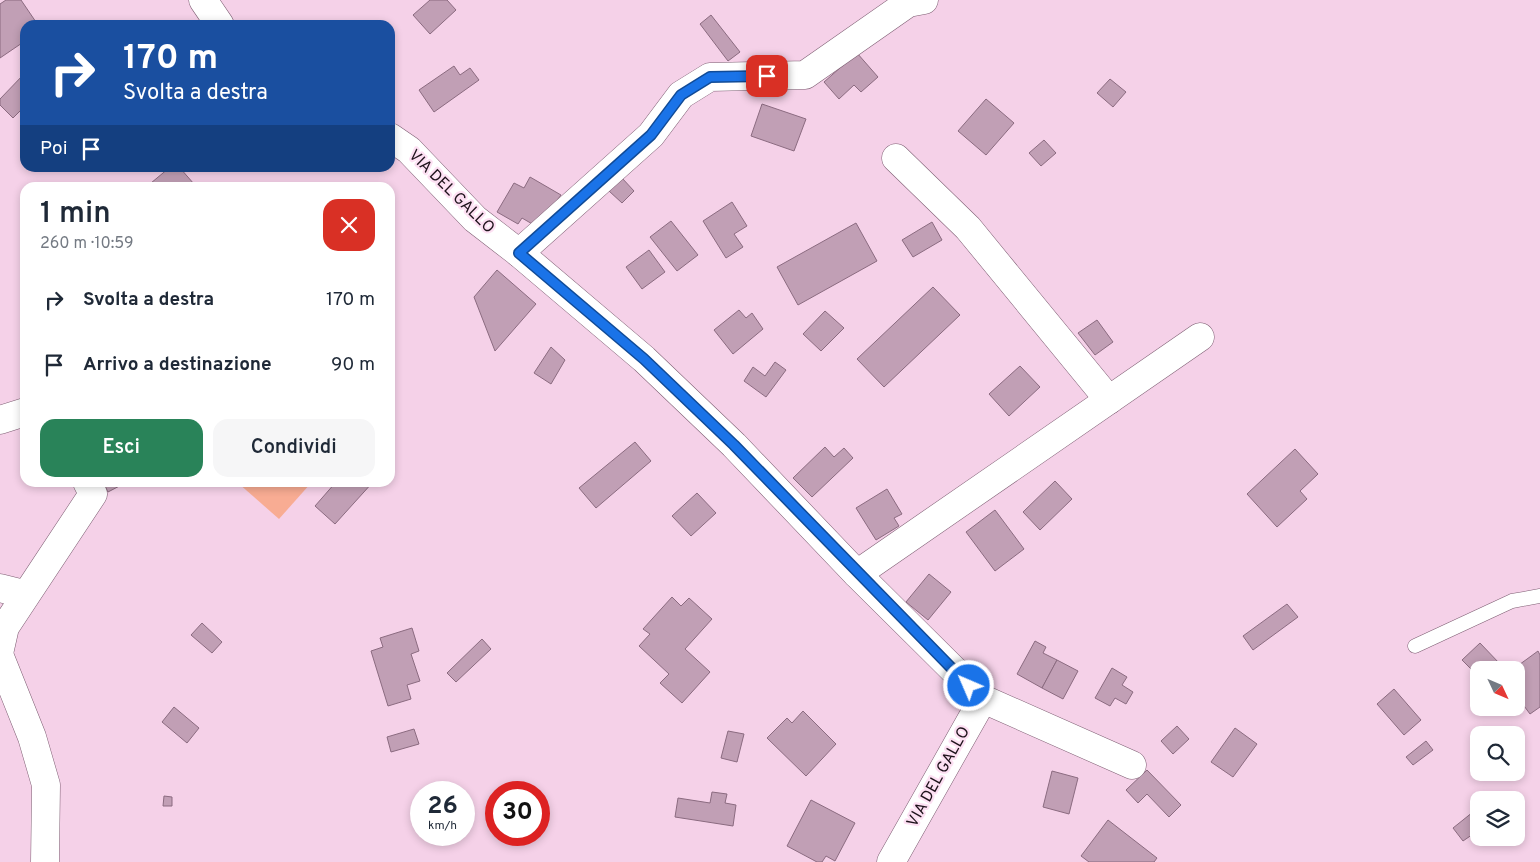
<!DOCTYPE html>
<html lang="it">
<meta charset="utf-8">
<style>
:root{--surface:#fff;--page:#f6f6f7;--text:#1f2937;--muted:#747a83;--accent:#298359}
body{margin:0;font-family:Overpass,sans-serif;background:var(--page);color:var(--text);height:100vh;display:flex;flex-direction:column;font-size:19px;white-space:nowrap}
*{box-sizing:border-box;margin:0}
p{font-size:16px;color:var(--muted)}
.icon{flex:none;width:28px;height:28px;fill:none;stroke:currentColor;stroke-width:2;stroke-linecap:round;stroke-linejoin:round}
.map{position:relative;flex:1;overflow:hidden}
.panel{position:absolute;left:20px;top:182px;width:375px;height:305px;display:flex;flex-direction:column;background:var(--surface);border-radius:15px;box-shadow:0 2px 8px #0003}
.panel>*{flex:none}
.guide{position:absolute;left:20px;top:20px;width:375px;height:152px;border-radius:15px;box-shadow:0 2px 8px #0003;background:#1a4fa0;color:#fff;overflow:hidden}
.needle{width:32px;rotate:134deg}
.buttons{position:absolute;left:1470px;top:661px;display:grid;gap:10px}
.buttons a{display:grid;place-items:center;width:55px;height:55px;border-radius:10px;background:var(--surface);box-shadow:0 2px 8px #0003;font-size:25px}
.speed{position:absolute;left:410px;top:781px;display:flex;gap:10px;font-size:25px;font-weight:700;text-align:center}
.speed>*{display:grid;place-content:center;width:65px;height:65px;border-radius:50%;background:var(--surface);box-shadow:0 2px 8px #0003;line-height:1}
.speed small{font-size:12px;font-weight:400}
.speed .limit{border:8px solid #d22;background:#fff;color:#111}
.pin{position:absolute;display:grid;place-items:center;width:42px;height:42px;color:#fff;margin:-21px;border-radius:10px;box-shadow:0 2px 8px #0006}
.me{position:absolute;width:55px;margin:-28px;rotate:315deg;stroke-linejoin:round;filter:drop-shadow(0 0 4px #0008)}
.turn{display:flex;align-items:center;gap:18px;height:105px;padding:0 20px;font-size:22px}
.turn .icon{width:65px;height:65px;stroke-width:2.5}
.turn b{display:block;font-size:35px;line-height:42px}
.then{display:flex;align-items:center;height:48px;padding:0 20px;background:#0003;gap:10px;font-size:19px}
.round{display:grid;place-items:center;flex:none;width:52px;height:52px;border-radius:15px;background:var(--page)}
.headline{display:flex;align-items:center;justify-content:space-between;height:85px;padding:0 20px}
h1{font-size:30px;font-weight:600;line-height:38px}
.button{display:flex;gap:10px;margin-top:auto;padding:10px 20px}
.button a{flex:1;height:58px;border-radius:15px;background:var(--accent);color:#fff;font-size:20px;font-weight:600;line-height:58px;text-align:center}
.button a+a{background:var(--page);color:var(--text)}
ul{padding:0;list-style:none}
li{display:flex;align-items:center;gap:15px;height:65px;padding:0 20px}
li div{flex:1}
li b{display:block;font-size:19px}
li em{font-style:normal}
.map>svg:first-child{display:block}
.green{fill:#f8ac93}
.building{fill:#c19fb5;stroke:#8b6b80}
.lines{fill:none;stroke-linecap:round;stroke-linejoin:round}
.service-casing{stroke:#7d5d72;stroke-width:15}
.minor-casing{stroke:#7d5d72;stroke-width:29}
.service{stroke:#fff;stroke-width:14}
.minor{stroke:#fff;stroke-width:28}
.route-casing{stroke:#114b97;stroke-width:12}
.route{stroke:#1a73e8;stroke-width:9}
.labels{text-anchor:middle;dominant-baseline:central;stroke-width:4.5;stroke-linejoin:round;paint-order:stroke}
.street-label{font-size:16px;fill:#1e121b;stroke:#fde0f3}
</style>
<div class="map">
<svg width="1540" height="862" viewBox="0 0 1540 862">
<rect width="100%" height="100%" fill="#f5d1e8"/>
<!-- green -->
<polygon class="green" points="238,483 311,483 279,519"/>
<!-- building -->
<g class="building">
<polygon points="6,0 21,0 38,25 25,25 25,41 0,58 0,4"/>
<polygon points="430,0 447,0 456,10 430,34 413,15"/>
<polygon points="711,15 740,52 728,61 700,24"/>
<polygon points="857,53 878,77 861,92 854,85 839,99 824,82"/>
<polygon points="454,66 460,75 470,68 479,80 434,112 419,90"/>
<polygon points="25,73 25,106 13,118 0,105 0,99"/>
<polygon points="1110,79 1126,92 1113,107 1097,93"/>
<polygon points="986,99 1014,123 986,155 958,131"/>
<polygon points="762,104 806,119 794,151 751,136"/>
<polygon points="1044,140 1056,153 1041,166 1029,153"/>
<polygon points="169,168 180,168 194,184 190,188 145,188"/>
<polygon points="530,177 561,195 548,212 534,225 522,218 518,224 497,212 514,183 524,188"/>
<polygon points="622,178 634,191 622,203 609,191"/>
<polygon points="732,202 747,226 734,234 743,247 726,258 703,221"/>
<polygon points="671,221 698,255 677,271 650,237"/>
<polygon points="932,222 942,240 913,257 902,240"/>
<polygon points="856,223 877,261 798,305 777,267"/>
<polygon points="649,250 665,272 642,289 626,267"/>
<polygon points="497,270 536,304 495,351 474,297"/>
<polygon points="933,287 960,315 884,387 857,359"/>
<polygon points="739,310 746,318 752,313 763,329 733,354 714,330"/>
<polygon points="825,311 844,328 821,351 803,334"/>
<polygon points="1097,320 1113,342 1095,355 1078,333"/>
<polygon points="551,347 565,360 551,384 534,373"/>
<polygon points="775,362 786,370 766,397 744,381 753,367 765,376"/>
<polygon points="1020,366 1040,387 1009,416 989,394"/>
<polygon points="635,442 651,461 596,508 579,488"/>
<polygon points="825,447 834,457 844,448 853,458 812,497 793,478"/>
<polygon points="1295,449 1318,474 1300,491 1307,499 1277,527 1247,494"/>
<polygon points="1055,481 1072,499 1040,530 1023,512"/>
<polygon points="103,482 127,482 108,492"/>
<polygon points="336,482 373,482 335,524 315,506"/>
<polygon points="887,489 902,514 894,518 899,526 876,540 856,508"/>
<polygon points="697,493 716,513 691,536 672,516"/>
<polygon points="995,510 1024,549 995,571 966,532"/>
<polygon points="929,574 951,592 928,620 906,602"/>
<polygon points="672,597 681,606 689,598 712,619 685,649 710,672 682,703 660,683 669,674 639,646 650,634 643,629"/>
<polygon points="1287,604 1298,617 1253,650 1243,636"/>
<polygon points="202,623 222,642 212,653 191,635"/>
<polygon points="412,628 419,651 411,654 420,681 407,685 411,699 388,706 371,651 383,647 380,638"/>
<polygon points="482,639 491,649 456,682 447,673"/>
<polygon points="1035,641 1046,647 1043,653 1057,660 1042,688 1017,674"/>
<polygon points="1480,643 1500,664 1493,670 1479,670 1479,677 1462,660"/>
<polygon points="1538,651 1540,655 1540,707 1530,714 1516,695 1516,670 1512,670"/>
<polygon points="1057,660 1078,671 1063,699 1042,688"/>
<polygon points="1112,668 1127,677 1122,685 1133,692 1126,704 1115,698 1110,706 1095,698"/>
<polygon points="1394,689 1421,720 1404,735 1377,704"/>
<polygon points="174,707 199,728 187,743 162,722"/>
<polygon points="803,711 836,744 806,776 767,738 787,718 792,723"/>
<polygon points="1177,726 1189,739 1173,754 1161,741"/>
<polygon points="1235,728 1257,744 1233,777 1211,762"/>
<polygon points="414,729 419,744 391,752 387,737"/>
<polygon points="728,731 744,734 737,762 721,758"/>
<polygon points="1426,741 1433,750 1413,765 1406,757"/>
<polygon points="1147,770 1181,805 1169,817 1147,794 1138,803 1126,790"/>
<polygon points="1052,771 1078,778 1069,814 1043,807"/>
<polygon points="712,792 727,794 725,803 736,805 733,826 675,817 678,798 710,803"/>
<polygon points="164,796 172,797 172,806 163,806"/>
<polygon points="811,800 855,823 835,861 826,856 822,862 817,862 787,846"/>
<polygon points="1473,812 1479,820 1479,830 1463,841 1453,828"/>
<polygon points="1108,820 1157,858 1154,862 1089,862 1081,856"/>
</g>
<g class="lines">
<defs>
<polyline id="service" points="1415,646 1512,601 1540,596"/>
<g id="minor">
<polyline points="203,0 220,25"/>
<polyline points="390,137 409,150 475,219 519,253 644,359 734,445 857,574 983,699 891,862"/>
<polyline points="896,158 968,228 1109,400"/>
<polyline points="519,253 651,135 681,95 710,77 805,75 908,3 924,0"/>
<polyline points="0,420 25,412"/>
<polyline points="857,574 1200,337"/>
<polyline points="0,588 24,594"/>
<polyline points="0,649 5,627 93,494 87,482"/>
<polyline points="0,657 32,737 46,785 45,862"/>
<polyline points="983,699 1132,765"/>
</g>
</defs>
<!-- service casing -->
<use href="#service" class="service-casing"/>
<!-- minor casing -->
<use href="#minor" class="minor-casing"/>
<!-- service -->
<use href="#service" class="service"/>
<!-- minor -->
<use href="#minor" class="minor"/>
</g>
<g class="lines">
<defs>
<polyline id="route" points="767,76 710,77 681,95 651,135 519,253 644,359 734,445 969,686"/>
</defs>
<!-- route casing -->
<use href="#route" class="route-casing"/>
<!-- route -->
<use href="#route" class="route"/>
</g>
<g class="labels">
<!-- street labels -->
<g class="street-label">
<text transform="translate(451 192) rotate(44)">VIA DEL GALLO</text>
<text transform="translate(939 777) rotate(-61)">VIA DEL GALLO</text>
</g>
</g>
</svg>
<div class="buttons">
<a><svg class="needle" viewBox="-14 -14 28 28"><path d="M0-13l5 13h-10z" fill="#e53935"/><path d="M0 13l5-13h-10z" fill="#747a83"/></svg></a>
<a><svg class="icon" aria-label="search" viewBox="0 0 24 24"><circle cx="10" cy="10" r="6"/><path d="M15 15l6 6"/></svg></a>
<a><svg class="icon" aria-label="layers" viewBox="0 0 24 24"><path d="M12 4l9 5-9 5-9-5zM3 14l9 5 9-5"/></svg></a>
</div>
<div class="speed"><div>26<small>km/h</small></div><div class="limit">30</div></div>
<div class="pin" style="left:767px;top:76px;background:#d93025"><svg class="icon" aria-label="arrive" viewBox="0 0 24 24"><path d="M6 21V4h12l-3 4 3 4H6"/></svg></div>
<svg class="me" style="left:969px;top:686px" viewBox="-20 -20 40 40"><circle r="17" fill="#1a73e8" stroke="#fff" stroke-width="3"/><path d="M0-11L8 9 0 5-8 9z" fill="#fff"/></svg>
<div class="guide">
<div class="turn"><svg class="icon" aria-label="right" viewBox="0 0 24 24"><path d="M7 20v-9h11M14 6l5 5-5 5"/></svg><div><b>170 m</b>Svolta a destra</div></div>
<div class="then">Poi<svg class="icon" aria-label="arrive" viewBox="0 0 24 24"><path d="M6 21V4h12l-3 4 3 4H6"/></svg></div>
</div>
<section class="panel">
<div class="headline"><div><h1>1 min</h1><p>260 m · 10:59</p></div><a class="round" style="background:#d93025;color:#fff"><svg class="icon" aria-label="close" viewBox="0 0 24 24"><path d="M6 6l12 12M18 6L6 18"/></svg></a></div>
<ul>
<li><svg class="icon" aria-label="right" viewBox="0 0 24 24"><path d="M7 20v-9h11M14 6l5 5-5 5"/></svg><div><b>Svolta a destra</b></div><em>170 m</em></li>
<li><svg class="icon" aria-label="arrive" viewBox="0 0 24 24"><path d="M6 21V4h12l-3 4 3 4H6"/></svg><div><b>Arrivo a destinazione</b></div><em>90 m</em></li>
</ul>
<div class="button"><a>Esci</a><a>Condividi</a></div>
</section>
</div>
